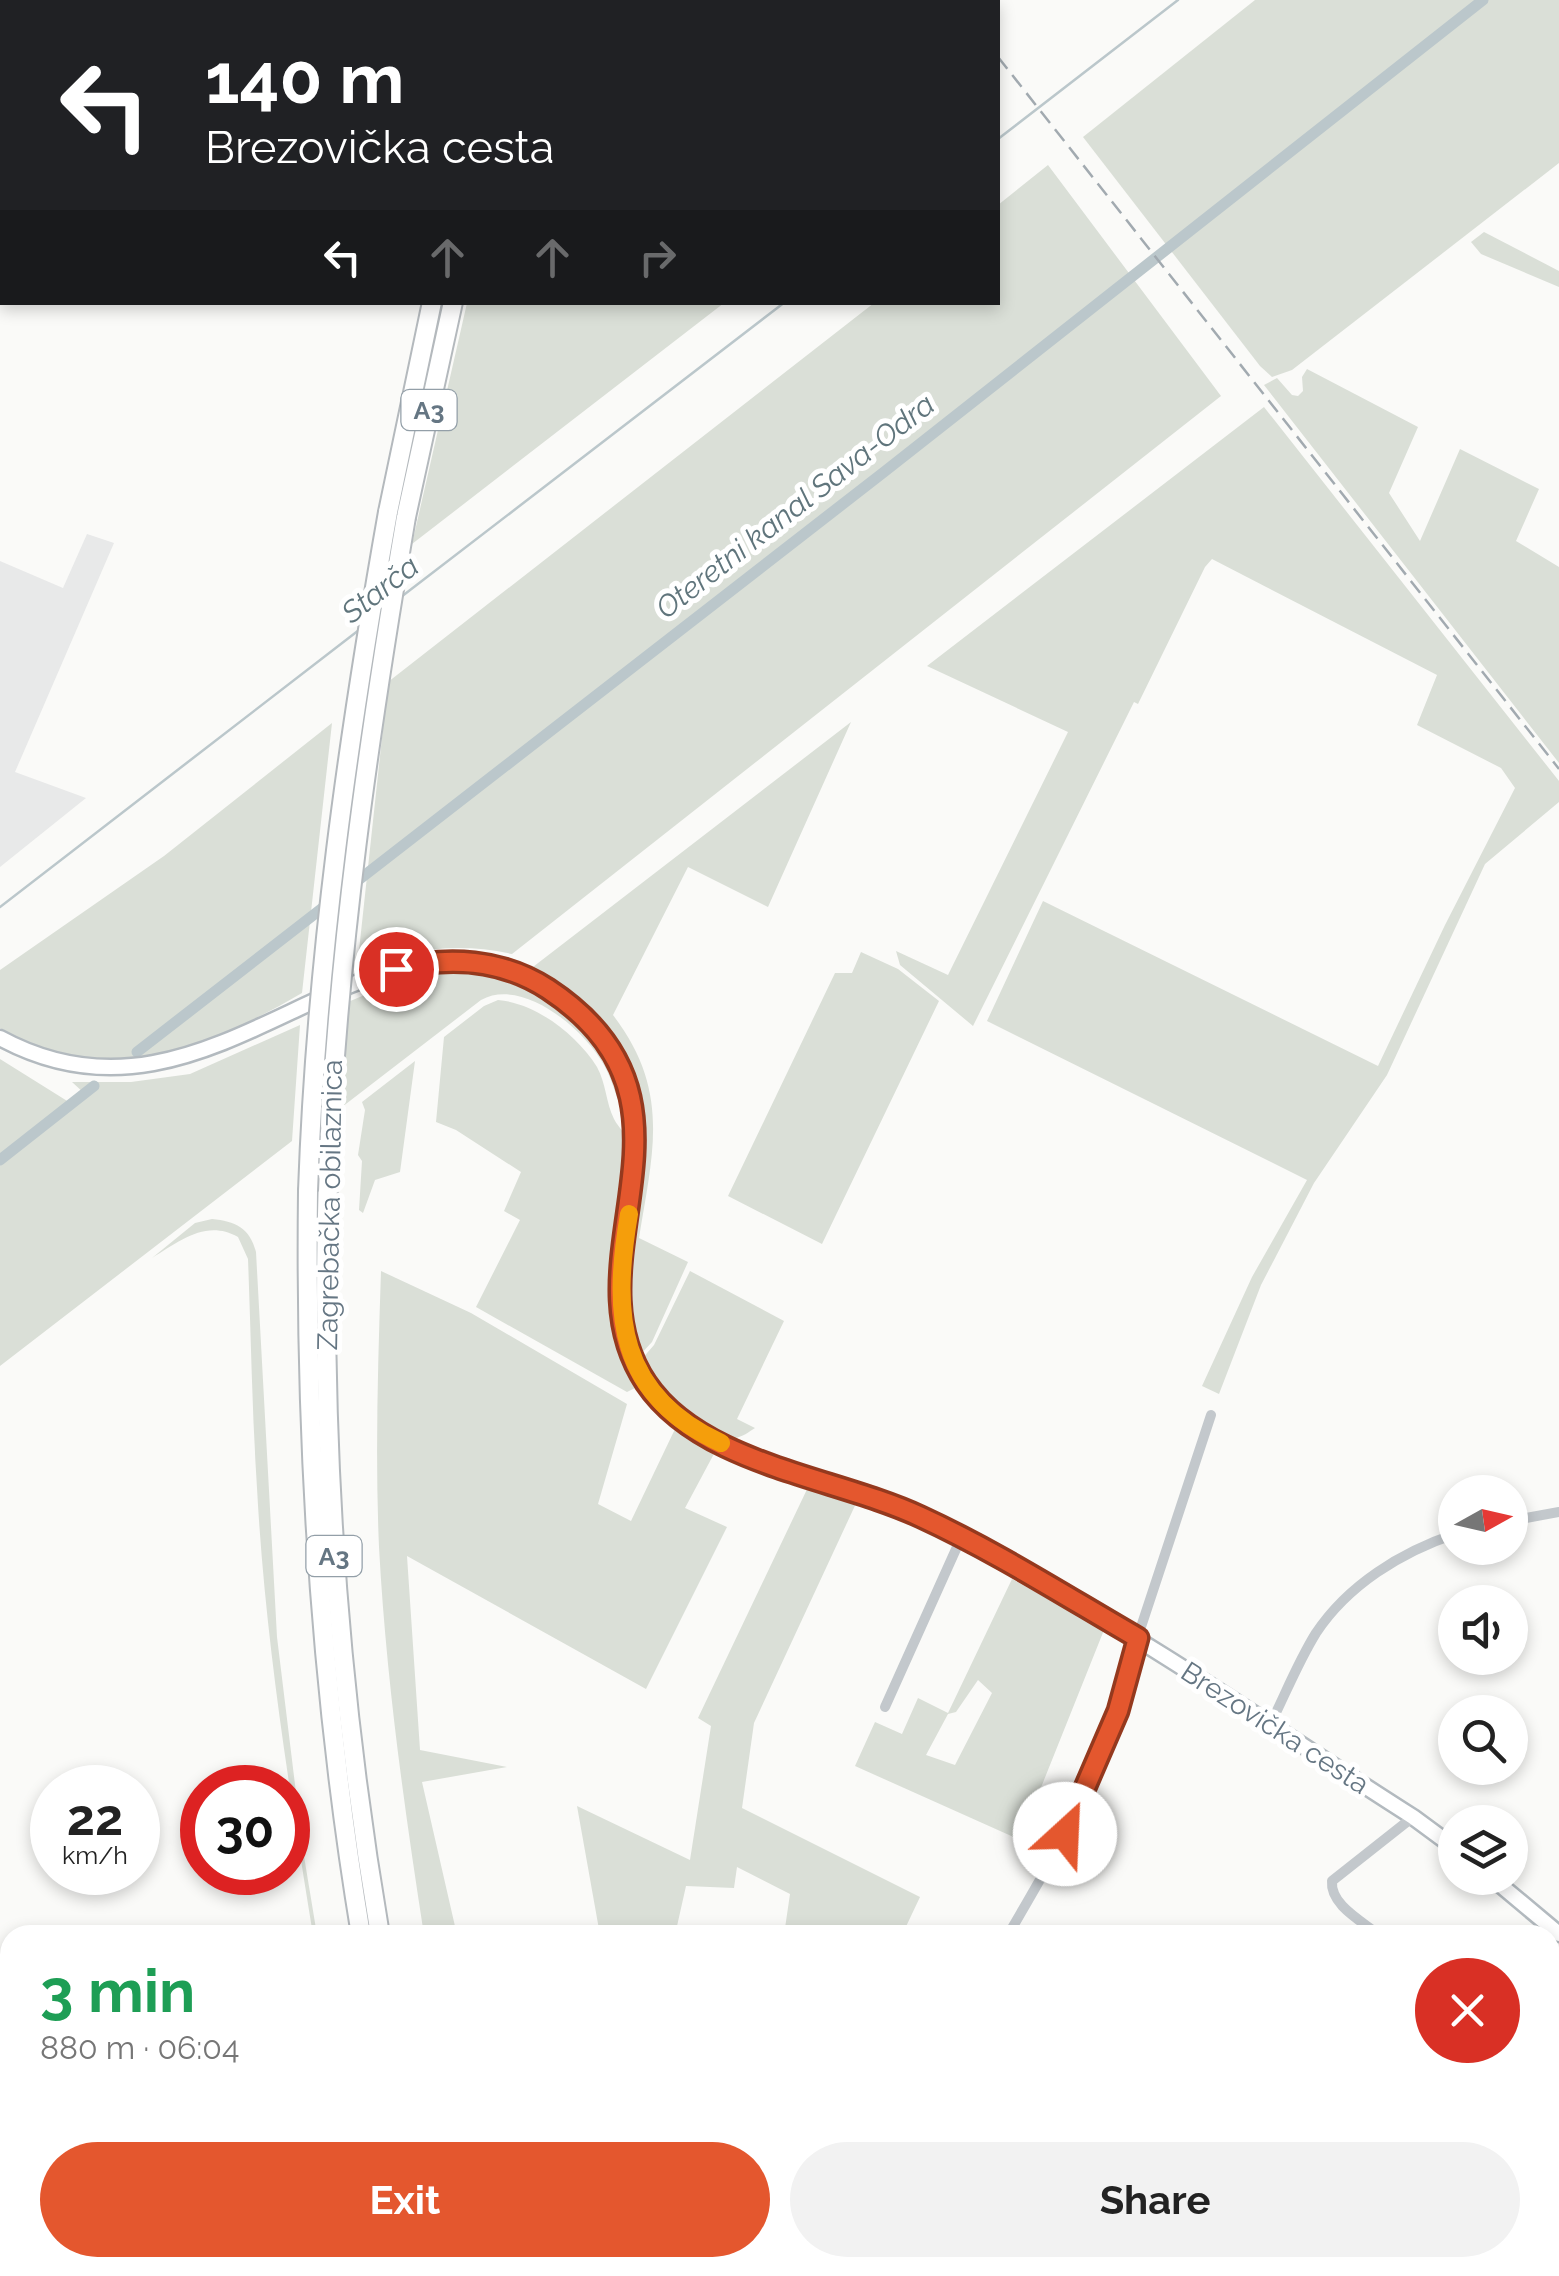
<!DOCTYPE html>
<meta charset="utf-8">
<style>
:root{--surface:#fff;--page:#f2f2f2;--text:#222;--muted:#767676;--accent:#e4572e}
body{margin:0;font-family:Raleway,sans-serif;background:var(--page);color:var(--text);height:100vh;display:flex;flex-direction:column;font-size:38px;white-space:nowrap}
*{box-sizing:border-box;margin:0}
p{font-size:32px;color:var(--muted)}
.icon{flex:none;width:55px;height:55px;fill:none;stroke:currentColor;stroke-width:2;stroke-linecap:round;stroke-linejoin:round}
.map{position:relative;flex:1;overflow:hidden}
.sheet{position:absolute;left:0px;top:1925px;width:1560px;height:352px;display:flex;flex-direction:column;background:var(--surface);border-radius:30px 30px 0 0;box-shadow:0 5px 15px #0003}
.sheet>*{flex:none}
.hud{position:absolute;left:0px;top:0px;width:1000px;height:305px;box-shadow:0 5px 15px #0003;background:#202124;color:#fff;overflow:hidden}
.needle{width:65px;rotate:82deg}
.tools{position:absolute;left:1438px;top:1475px;display:grid;gap:20px}
.tools a{display:grid;place-items:center;width:90px;height:90px;border-radius:50%;background:var(--surface);box-shadow:0 5px 15px #0003;font-size:50px}
.speed{position:absolute;left:30px;top:1765px;display:flex;gap:20px;font-size:50px;font-weight:700;text-align:center}
.speed>*{display:grid;place-content:center;width:130px;height:130px;border-radius:50%;background:var(--surface);box-shadow:0 5px 15px #0003;line-height:1}
.speed small{font-size:25px;font-weight:400}
.speed .limit{border:15px solid #d22;background:#fff;color:#111}
.pin{position:absolute;display:grid;place-items:center;width:85px;height:85px;color:#fff;margin:-42px;border:5px solid #fff;border-radius:50%;box-shadow:0 2px 10px #0007}
.me{position:absolute;width:110px;margin:-55px;rotate:25deg;stroke-linejoin:round;filter:drop-shadow(0 0 8px #0008)}
.turn{display:flex;align-items:center;gap:35px;height:210px;padding:0 40px;font-size:45px}
.turn .icon{width:130px;height:130px;stroke-width:2.5}
.turn b{display:block;font-size:70px;line-height:85px}
.lanes{display:flex;align-items:center;height:95px;padding:0 40px;background:#0003;justify-content:center;gap:50px;direction:ltr}
.lanes .off{opacity:.35}
.round{display:grid;place-items:center;flex:none;width:105px;height:105px;border-radius:52px;background:var(--page)}
.summary{display:flex;align-items:center;justify-content:space-between;height:170px;padding:0 40px}
h1{font-size:60px;font-weight:700;line-height:75px;color:#1e9e55}
.button{display:flex;gap:20px;margin-top:auto;padding:20px 40px}
.button a{flex:1;height:115px;border-radius:60px;background:var(--accent);color:#fff;font-size:40px;font-weight:700;line-height:115px;text-align:center}
.button a+a{background:var(--page);color:var(--text)}
.map>svg:first-child{display:block}
.built{fill:#e8e9e9}
.green{fill:#dadfd7;fill-rule:evenodd}
.lines{fill:none;stroke-linecap:round;stroke-linejoin:round}
.stream{stroke:#bbc7cb;stroke-width:2.5}
.canal{stroke:#bbc7cb;stroke-width:11}
.secondary-casing{stroke:#b3babf;stroke-width:19}
.motorway-casing{stroke:#b4b9bd;stroke-width:22}
.minor{stroke:#c3c8cc;stroke-width:10}
.secondary{stroke:#fff;stroke-width:14}
.motorway{stroke:#fff;stroke-width:18}
.rail{stroke:#a2aab0;stroke-width:2.5;stroke-dasharray:15 8;stroke-linecap:butt}
.motorway-bridge-casing{stroke:#b4b9bd;stroke-width:22;stroke-linecap:butt}
.motorway-bridge{stroke:#fff;stroke-width:18}
.route-casing{stroke:#94391e;stroke-width:25}
.route{stroke:#e4572e;stroke-width:18}
.slow{stroke:#f59e0b;stroke-width:18}
.labels{text-anchor:middle;dominant-baseline:central;stroke-width:10;stroke-linejoin:round;paint-order:stroke}
.shield{fill:#fff;stroke:#939fa8;stroke-width:2.5}
.shield-label{font-size:25px;font-weight:bold;fill:#657683}
.street-label{font-size:28px;fill:#657683;stroke:#fff}
.water-label{font-size:30px;font-style:italic;fill:#60757c;stroke:#fff}
</style>
<div class="map">
<svg width="1559" height="2276" viewBox="0 0 1559 2276">
<rect width="100%" height="100%" fill="#fafaf8"/>
<!-- built -->
<polygon class="built" points="87,534 114,543 15,772 86,798 0,867 0,561 63,588"/>
<!-- green -->
<g class="green">
<polygon points="1255,0 1559,0 1559,163 1292,370 1272,377 1260,366 1083,137"/>
<path d="M1048,165l173,231 -709,558c-56,-12 -102,-5 -155,15l31,-287 486,-379 124,-1v-97z"/>
<polygon points="1484,232 1559,271 1559,287 1481,254 1471,242"/>
<polygon points="467,303 467,302 724,303 412,544"/>
<polygon points="1307,369 1418,427 1389,493 1420,541 1460,449 1539,489 1516,541 1559,567 1559,763 1264,385 1277,378 1292,395 1298,396 1303,391 1302,377"/>
<polygon points="1264,407 1559,781 1559,802 1485,864 1387,1075 1314,1183 1261,1285 1219,1394 1202,1386 1252,1277 1307,1180 987,1021 1043,901 1378,1066 1445,925 1515,788 1501,768 1417,725 1437,675 1212,559 1205,567 1138,704 1134,702 973,1026 900,965 896,951 948,975 1068,732 927,666"/>
<path d="M851,722l-83,185 -80,-40 -75,148c58,76 40,137 26,223l49,24 -36,80 -13,14c-23,-65 -4,-117 3,-183 10,-93 -36,-157 -113,-203z"/>
<path d="M332,723l-30,270c-96,56 -197,97 -302,35v-58l164,-114z"/>
<polygon points="861,952 898,969 939,1001 822,1244 728,1196 835,973 852,973"/>
<path d="M460,968c79,8 156,65 165,148 -8,-15 -12,-35 -21,-51 -20,-36 -81,-88 -123,-65l-139,107 6,-105 76,-32z"/>
<path d="M498,1000c38,3 79,35 99,67 9,16 9,36 17,52 5,10 13,14 14,26 5,54 -19,107 -15,162 2,28 13,55 22,81l-8,4 -151,-85 44,-87 -16,-9 17,-39 -65,-42 -20,-8 8,-85 40,-31z"/>
<polygon points="300,1025 292,1141 0,1366 0,1059 72,1104 85,1094 72,1082 131,1082 190,1074"/>
<polygon points="415,1061 400,1172 375,1180 363,1213 359,1210 362,1161 358,1155 365,1110 362,1102"/>
<path d="M212,1219c23,2 38,9 44,33l21,385 26,213 14,85h-4c-24,-148 -48,-297 -56,-447 -5,-76 -6,-152 -9,-229l-10,-22c-32,-18 -58,4 -86,21l43,-35z"/>
<path d="M381,1271l90,42 156,91 -29,100 33,17 44,-92 41,21 -31,58 42,19 -81,162 -239,-133 13,194 87,17 -85,15 35,153h-33c-20,-129 -38,-258 -45,-388 -4,-92 -1,-185 2,-276z"/>
<path d="M690,1271l94,50 -47,98 18,9c-6,4 -13,9 -20,10 -34,6 -79,-52 -94,-78l13,-15z"/>
<polygon points="810,1483 859,1497 754,1723 742,1808 920,1897 902,1935 784,1935 790,1894 737,1867 734,1888 686,1886 675,1935 600,1935 577,1806 690,1860 711,1726 698,1718"/>
<path d="M1012,1579l92,51 -84,210 -165,-74 20,-44 27,12 16,-36 30,15zM978,1680l14,13 -37,72 -29,-10 22,-41 8,-2z"/>
<polygon points="503,2268 825,2268 849,2276 505,2276"/>
</g>
<g class="lines">
<!-- stream -->
<g class="stream">
<polyline points="998,139 1178,0"/>
<polyline points="401,597 785,302"/>
<polyline points="0,907 359,630"/>
</g>
<!-- canal -->
<g class="canal">
<polyline points="137,1052 884,472 1483,0"/>
<polyline points="0,1160 94,1086"/>
</g>
<defs>
<g id="secondary">
<path d="M0,1038c206,112 350,-140 525,-61 32,14 61,38 80,66 79,118 -36,244 47,348 52,65 146,79 220,106 54,19 103,49 153,77 134,73 259,161 388,243l42,31"/>
<polyline points="1492,1878 1559,1934"/>
</g>
<g id="motorway">
<polyline points="524,2 525,0"/>
<polyline points="546,2 547,0"/>
<polyline points="388,512 432,302"/>
<polyline points="406,517 453,302"/>
<path d="M328,1175c-8,254 9,509 52,760"/>
<path d="M308,1191c-3,250 12,497 53,744"/>
<polyline points="430,2268 432,2276"/>
<polyline points="451,2268 454,2276"/>
</g>
</defs>
<!-- secondary casing -->
<use href="#secondary" class="secondary-casing"/>
<!-- motorway casing -->
<use href="#motorway" class="motorway-casing"/>
<!-- minor -->
<g class="minor">
<polyline points="1510,1521 1559,1512"/>
<polyline points="885,1707 961,1538"/>
<path d="M1270,1725c15,-30 28,-63 46,-92 32,-48 85,-81 139,-99"/>
<path d="M1008,1935c55,-94 115,-197 132,-305l71,-215"/>
<path d="M1379,1935c-17,-14 -49,-30 -47,-54l81,-64"/>
<polyline points="1550,2248 1559,2252"/>
<polyline points="1371,2276 1375,2268"/>
<polyline points="1463,2276 1466,2268"/>
<polyline points="1556,2276 1559,2269"/>
</g>
<!-- secondary -->
<use href="#secondary" class="secondary"/>
<!-- motorway -->
<use href="#motorway" class="motorway"/>
<!-- rail -->
<g class="rail">
<polyline points="952,0 954,2"/>
<polyline points="998,57 1559,769"/>
</g>
<defs>
<g id="motorway-bridge">
<path d="M328,1175c9,-221 41,-440 78,-658"/>
<path d="M308,1191c8,-229 40,-453 80,-679"/>
</g>
</defs>
<!-- motorway-bridge casing -->
<use href="#motorway-bridge" class="motorway-bridge-casing"/>
<!-- motorway-bridge -->
<use href="#motorway-bridge" class="motorway-bridge"/>
</g>
<g class="lines">
<defs>
<path id="route" d="M396,969c52,-13 106,-10 152,20 176,116 14,268 98,394 55,82 190,94 275,134 74,34 146,80 217,121l-20,73 -53,123"/>
</defs>
<!-- route casing -->
<use href="#route" class="route-casing"/>
<!-- route -->
<use href="#route" class="route"/>
<!-- slow -->
<path class="slow" d="M629,1214c-17,100 -12,181 92,229"/>
</g>
<g class="labels">
<!-- shield labels -->
<g class="shield">
<rect x="401.5" y="390" width="55" height="40" rx="8"/>
<rect x="306.5" y="1536" width="55" height="40" rx="8"/>
</g>
<g class="shield-label">
<text x="429" y="410">A3</text>
<text x="334" y="1556">A3</text>
</g>
<!-- street labels -->
<g class="street-label">
<text transform="translate(330 1205) rotate(-89)">Zagrebačka obilaznica</text>
<text transform="translate(1275 1728) rotate(33)">Brezovička cesta</text>
</g>
<!-- water labels -->
<g class="water-label">
<text transform="translate(795 506) rotate(-38)">Oteretni kanal Sava-Odra</text>
<text transform="translate(380 589) rotate(-38)">Starča</text>
</g>
</g>
</svg>
<div class="tools">
<a><svg class="needle" viewBox="-14 -14 28 28"><path d="M0-13l5 13h-10z" fill="#e53935"/><path d="M0 13l5-13h-10z" fill="#767676"/></svg></a>
<a><svg class="icon" aria-label="sound" viewBox="0 0 24 24"><path d="M4 9h4l5-4v14l-5-4H4zM17 9q2 3 0 6"/></svg></a>
<a><svg class="icon" aria-label="search" viewBox="0 0 24 24"><circle cx="10" cy="10" r="6"/><path d="M15 15l6 6"/></svg></a>
<a><svg class="icon" aria-label="layers" viewBox="0 0 24 24"><path d="M12 4l9 5-9 5-9-5zM3 14l9 5 9-5"/></svg></a>
</div>
<div class="speed"><div>22<small>km/h</small></div><div class="limit">30</div></div>
<div class="pin" style="left:396px;top:969px;background:#d93025"><svg class="icon" aria-label="arrive" viewBox="0 0 24 24"><path d="M6 21V4h12l-3 4 3 4H6"/></svg></div>
<svg class="me" style="left:1065px;top:1834px" viewBox="-20 -20 40 40"><circle r="19" fill="#fff"/><path d="M0-13L10 11 0 6-10 11z" fill="#e4572e"/></svg>
<div class="hud">
<div class="turn"><svg class="icon" aria-label="left" viewBox="0 0 24 24"><path d="M17 20v-9H6M10 6l-5 5 5 5"/></svg><div><b>140 m</b>Brezovička cesta</div></div>
<div class="lanes"><svg class="icon" aria-label="left" viewBox="0 0 24 24"><path d="M17 20v-9H6M10 6l-5 5 5 5"/></svg><svg class="icon off" aria-label="ahead" viewBox="0 0 24 24"><path d="M12 20V5M6 11l6-6 6 6"/></svg><svg class="icon off" aria-label="ahead" viewBox="0 0 24 24"><path d="M12 20V5M6 11l6-6 6 6"/></svg><svg class="icon off" aria-label="right" viewBox="0 0 24 24"><path d="M7 20v-9h11M14 6l5 5-5 5"/></svg></div>
</div>
<section class="sheet">
<div class="summary"><div><h1>3 min</h1><p>880 m · 06:04</p></div><a class="round" style="background:#d93025;color:#fff"><svg class="icon" aria-label="close" viewBox="0 0 24 24"><path d="M6 6l12 12M18 6L6 18"/></svg></a></div>
<div class="button"><a>Exit</a><a>Share</a></div>
</section>
</div>
